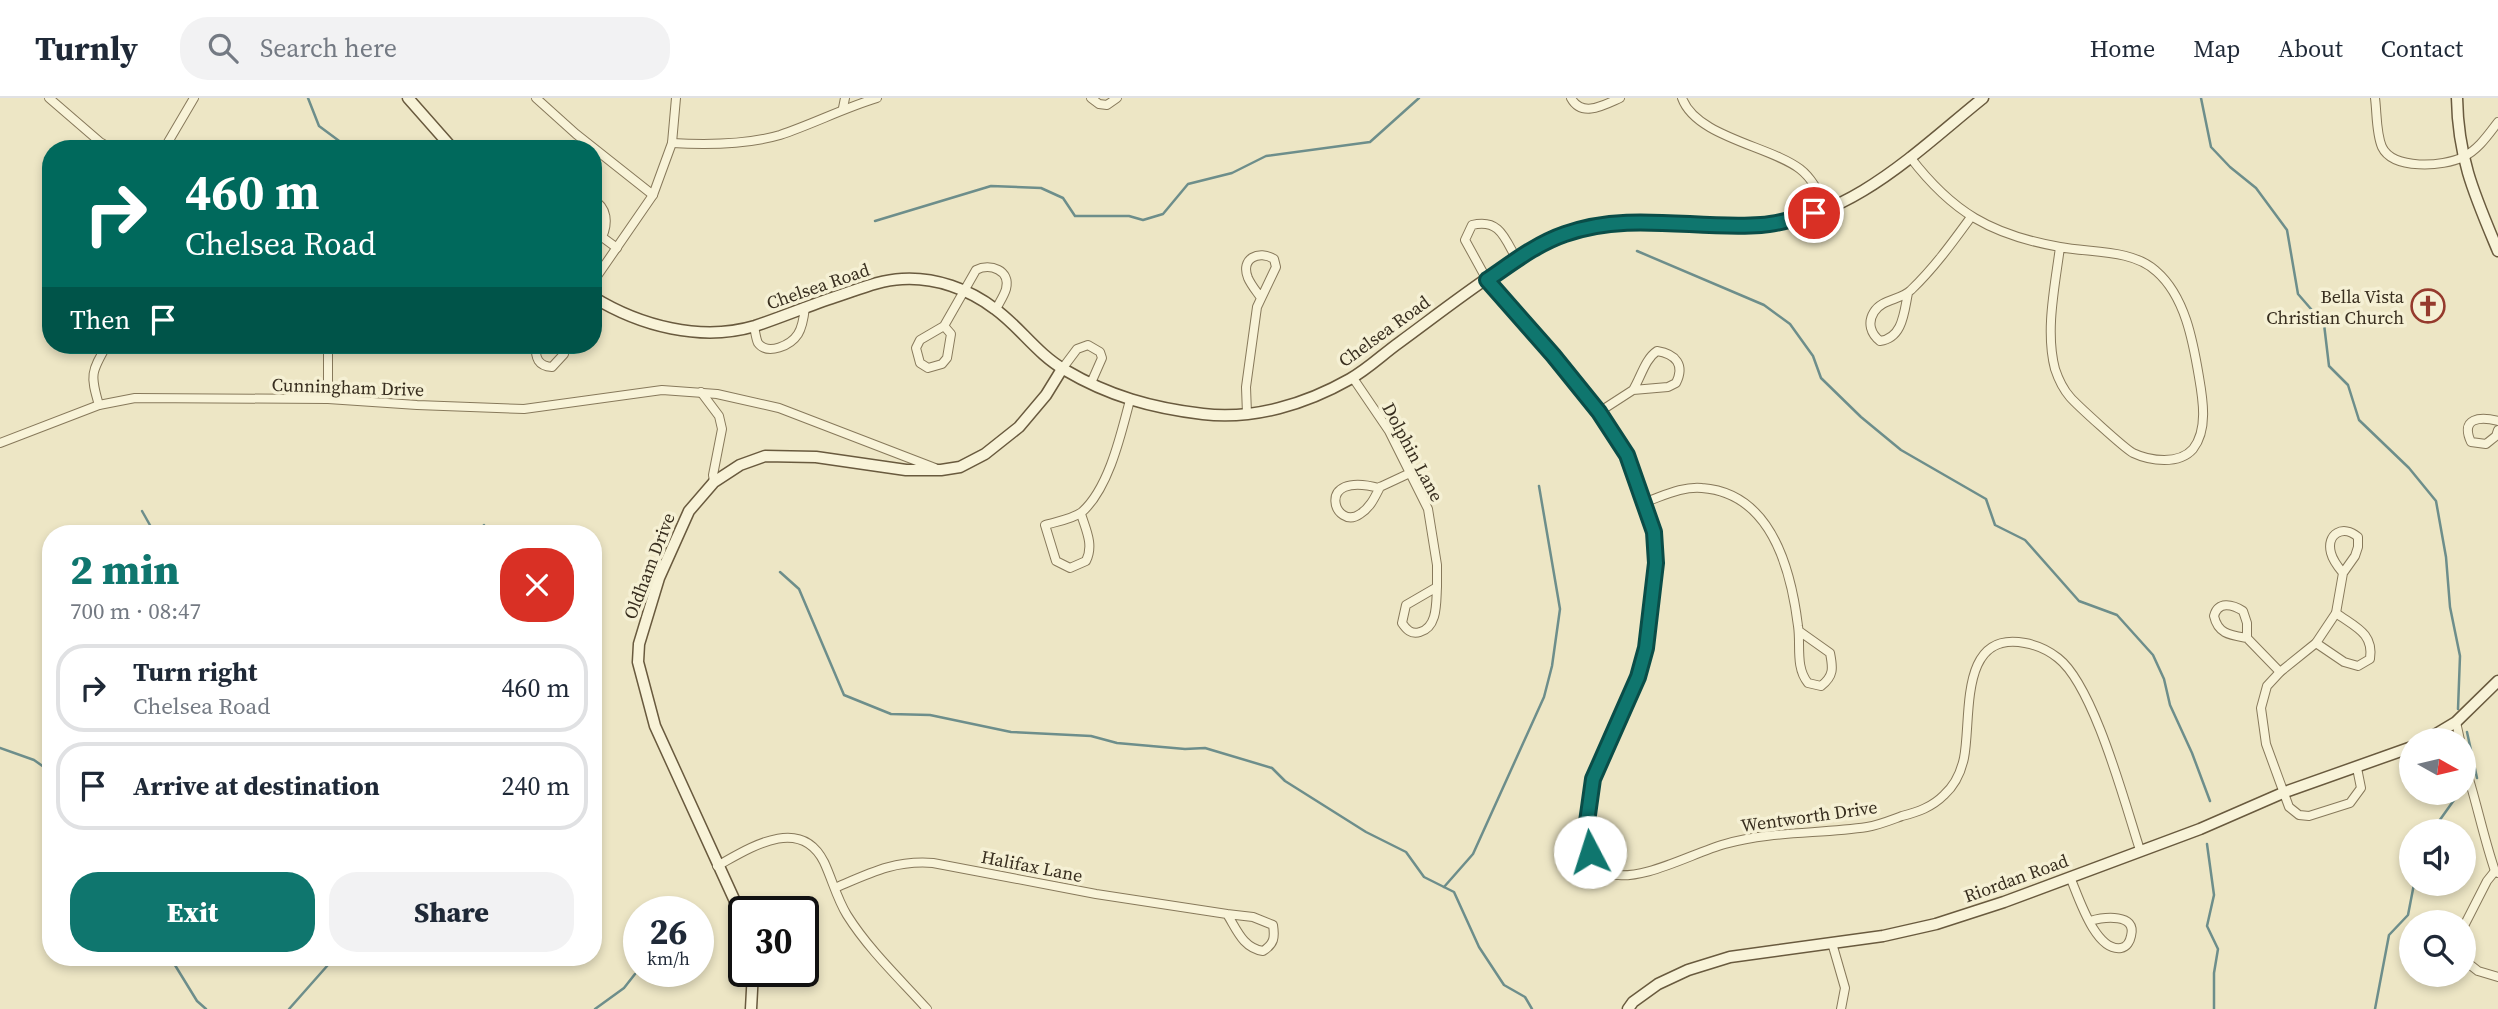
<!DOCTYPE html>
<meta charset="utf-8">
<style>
:root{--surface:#fff;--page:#f2f2f3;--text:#1f2937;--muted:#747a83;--line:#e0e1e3;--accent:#0f766e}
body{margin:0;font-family:"Source Serif 4",serif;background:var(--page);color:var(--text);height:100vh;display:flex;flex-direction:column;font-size:26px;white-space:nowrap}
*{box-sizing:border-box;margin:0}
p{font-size:23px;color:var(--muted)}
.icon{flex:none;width:38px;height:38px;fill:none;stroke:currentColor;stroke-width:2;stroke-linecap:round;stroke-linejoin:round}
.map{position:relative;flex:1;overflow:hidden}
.side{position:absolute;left:42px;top:427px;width:560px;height:441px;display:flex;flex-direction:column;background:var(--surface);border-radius:28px;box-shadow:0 4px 10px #0003}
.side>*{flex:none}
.top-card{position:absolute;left:42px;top:42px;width:560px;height:214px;border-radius:28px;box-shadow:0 4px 10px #0003;background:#00695c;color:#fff;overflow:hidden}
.needle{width:46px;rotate:98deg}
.buttons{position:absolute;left:2399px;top:630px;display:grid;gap:14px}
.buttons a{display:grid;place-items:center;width:77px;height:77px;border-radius:50%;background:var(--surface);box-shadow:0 4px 10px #0003;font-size:35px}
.speed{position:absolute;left:623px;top:798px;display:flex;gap:14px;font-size:35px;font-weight:700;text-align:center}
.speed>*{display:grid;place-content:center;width:91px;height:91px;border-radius:50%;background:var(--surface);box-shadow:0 4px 10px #0003;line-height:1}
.speed small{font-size:18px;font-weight:400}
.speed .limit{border:4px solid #111;border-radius:10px;background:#fff;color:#111}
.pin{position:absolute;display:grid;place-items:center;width:60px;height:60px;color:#fff;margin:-30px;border:4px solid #fff;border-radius:50%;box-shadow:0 2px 7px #0007}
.me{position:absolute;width:77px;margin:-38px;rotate:355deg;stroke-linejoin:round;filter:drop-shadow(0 0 5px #0008)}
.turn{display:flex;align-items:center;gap:24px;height:147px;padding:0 28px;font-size:32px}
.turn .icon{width:91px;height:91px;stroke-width:2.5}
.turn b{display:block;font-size:49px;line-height:60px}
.then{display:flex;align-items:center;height:66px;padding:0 28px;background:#0003;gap:14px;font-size:26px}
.round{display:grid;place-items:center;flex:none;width:74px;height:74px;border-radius:28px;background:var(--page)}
.headline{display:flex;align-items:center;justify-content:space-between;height:119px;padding:0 28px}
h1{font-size:42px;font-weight:800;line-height:52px;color:var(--accent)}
.primary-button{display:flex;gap:14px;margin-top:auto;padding:14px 28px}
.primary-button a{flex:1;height:80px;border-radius:28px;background:var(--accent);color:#fff;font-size:28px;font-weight:800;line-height:80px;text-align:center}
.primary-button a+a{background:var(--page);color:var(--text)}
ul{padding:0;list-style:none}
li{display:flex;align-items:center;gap:21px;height:88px;margin:0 14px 10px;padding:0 14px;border:4px solid var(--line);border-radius:28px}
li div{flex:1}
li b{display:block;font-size:26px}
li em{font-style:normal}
header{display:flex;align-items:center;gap:42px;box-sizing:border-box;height:98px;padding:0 35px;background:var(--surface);border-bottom:2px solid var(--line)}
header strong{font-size:33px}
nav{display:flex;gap:38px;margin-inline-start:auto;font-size:24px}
.search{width:490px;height:63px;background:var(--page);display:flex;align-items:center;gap:18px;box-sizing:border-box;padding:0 24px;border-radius:28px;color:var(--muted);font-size:26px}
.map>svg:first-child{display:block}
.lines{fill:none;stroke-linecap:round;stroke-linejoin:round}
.stream{stroke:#6d8e8b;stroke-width:2.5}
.street-casing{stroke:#87795b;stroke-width:10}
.secondary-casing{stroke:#695a3e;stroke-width:13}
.street{stroke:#f8f3d8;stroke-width:8}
.secondary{stroke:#f8f3d8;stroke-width:10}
.route-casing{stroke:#0a4d48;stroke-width:18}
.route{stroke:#0f766e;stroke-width:12}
.labels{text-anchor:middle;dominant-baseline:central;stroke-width:7;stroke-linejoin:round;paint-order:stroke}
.street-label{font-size:18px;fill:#382e1f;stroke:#f5f0d4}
.poi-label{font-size:18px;fill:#382e1f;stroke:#f5f0d4;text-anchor:end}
</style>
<header>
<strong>Turnly</strong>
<div class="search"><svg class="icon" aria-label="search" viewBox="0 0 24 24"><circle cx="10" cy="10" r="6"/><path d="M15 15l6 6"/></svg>Search here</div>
<nav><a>Home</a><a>Map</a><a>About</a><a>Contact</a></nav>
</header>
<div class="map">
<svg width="2498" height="911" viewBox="0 0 2498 911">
<rect width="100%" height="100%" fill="#ede6c5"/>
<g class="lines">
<!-- stream -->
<g class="stream">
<polyline points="308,0 319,28 350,51"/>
<polyline points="2201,0 2211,49 2230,69 2256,90 2287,132 2298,196 2324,226 2329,268 2348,287 2359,322 2409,370 2436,403 2446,459 2450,509 2460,558 2458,611"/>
<polyline points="875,123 991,88 1041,90 1063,100 1075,118 1129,118 1143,122 1163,116 1188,86 1232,75 1266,58 1370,44 1419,0"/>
<polyline points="1637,153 1764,207 1790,226 1813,258 1821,280 1861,319 1901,352 1986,401 1995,427 2025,442 2079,503 2117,517 2153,557 2164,581 2170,607 2192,655 2210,703"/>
<polyline points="142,413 155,436"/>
<polyline points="477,436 484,427"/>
<polyline points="780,474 799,491 844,597 891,616 930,617 1011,634 1091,638 1117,645 1185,651 1205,650 1272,670 1285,683 1366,734 1406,754 1424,779 1454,794 1479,849 1504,887 1525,899 1532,911"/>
<polyline points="2467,634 2477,680"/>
<polyline points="0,650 34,662 51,674"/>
<polyline points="2432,733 2459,695"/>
<polyline points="2207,746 2214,797 2207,828 2218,851 2214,875 2214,911"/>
<polyline points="1444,789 1473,756 1544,599 1552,568 1560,511 1539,388"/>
<polyline points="170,859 197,903 206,911"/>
<polyline points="289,911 335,859"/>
<polyline points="595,911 624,890 635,876"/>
<polyline points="2375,911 2389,837 2408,817 2414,786"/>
</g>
<defs>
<g id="street">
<polyline points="49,0 100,44 112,51"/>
<polyline points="536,0 576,36 653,97"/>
<polyline points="1091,0 1099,6 1107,7 1117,0"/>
<path d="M1571,0c11,20 33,7 49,0"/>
<path d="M1682,0c14,39 88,48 118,71 13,10 20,26 27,40"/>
<path d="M2375,0c2,15 1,35 7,49 11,23 61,20 81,10 15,-7 25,-22 35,-35"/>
<polyline points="843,10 845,0"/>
<path d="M672,45c35,2 74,2 108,-8 33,-11 64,-27 97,-37"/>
<polyline points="164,51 194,0"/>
<path d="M1910,59c42,55 81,78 150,90 30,6 72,2 96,24 29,25 37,70 43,106 4,23 9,53 -6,72 -14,16 -43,12 -60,4 -9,-5 -56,-48 -63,-56 -7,-8 -12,-19 -15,-28 -10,-38 0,-83 5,-122"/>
<path d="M593,102c15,7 15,24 9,37"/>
<polyline points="593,139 602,139 617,150"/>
<path d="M1517,162c-12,-21 -17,-42 -45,-35l-7,15 22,40 66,75 46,57 28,43 27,77 1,31 -13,99 -4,15c-22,48 -70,127 -46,180 4,8 7,15 17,17 34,8 83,-21 116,-30 46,-13 95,-10 142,-17 12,-2 24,-7 35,-11 16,-4 30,-9 42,-21 10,-9 17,-23 20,-37 8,-40 -6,-128 61,-115 11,2 23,7 33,15 36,28 67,146 82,192"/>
<polyline points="593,184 653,97 672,45 676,0"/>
<path d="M1908,195c-4,19 -5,45 -28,48 -9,-7 -13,-18 -6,-29 8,-13 27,-12 37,-22 23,-22 41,-47 60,-73"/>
<path d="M754,228c1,5 2,13 4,17 10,13 33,2 40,-9 5,-8 6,-18 7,-27"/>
<path d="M944,228l7,8 -4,24 -5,6 -14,4 -8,-5 -4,-15 4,-8 24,-14 32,-56c14,-7 35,0 30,19 -2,7 -7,14 -10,20"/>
<polyline points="328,247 328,301"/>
<path d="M536,247c-1,13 2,21 16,22l12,-13 1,-9"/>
<polyline points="1062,271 1077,251 1088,247 1100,254 1102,260 1091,285"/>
<path d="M1353,280l36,53 39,78 9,56v22l-31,18 -4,18c4,6 9,12 18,9 18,-5 16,-30 17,-45"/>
<polyline points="701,294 719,318 722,331 713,377 714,384"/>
<path d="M99,307c-9,-30 -8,-33 8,-60"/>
<path d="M1599,314l34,-22 35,-3 8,-4c9,-18 0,-29 -19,-32 -12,8 -16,26 -24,39"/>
<path d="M1247,316l-1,-27 11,-80 19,-40 -2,-8c-15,-9 -34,-1 -26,19 3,7 9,14 13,20"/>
<path d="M2498,323c-18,-5 -38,-3 -27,21l15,2 10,-8 2,-6"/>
<polyline points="0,345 99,307 135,300 328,301 417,307 524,311 662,292 717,296 779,310 935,370"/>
<path d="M1380,389c-5,10 -10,21 -20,27 -25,18 -47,-44 19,-26l1,-1 30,-14"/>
<path d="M1645,404c18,-6 38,-16 57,-14 69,5 89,81 96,138 3,19 -3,41 10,57l13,3c13,-10 12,-18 9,-33l-31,-22"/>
<path d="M1081,416c5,16 13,31 5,47l-16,7 -14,-7 -11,-36c10,-3 28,-6 37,-13 27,-24 39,-78 48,-112"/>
<path d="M2343,475c-5,-6 -10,-12 -12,-20 -5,-19 12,-29 27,-16v10l-3,9 -12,17 -7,40 -20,30 -36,29 -13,14 -6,22 5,36 23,63 10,8 10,1 41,-13 11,-15 -4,-20"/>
<path d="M2247,540c-17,-3 -29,-4 -33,-22 4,-15 18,-12 29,-5l4,12v15l33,34"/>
<path d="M2316,545l28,19 14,4 12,-7c4,-26 -15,-32 -34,-46"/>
<polyline points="2456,624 2460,642"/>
<polyline points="2443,632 2449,642"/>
<path d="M2464,665c12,36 19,73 31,108l3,2"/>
<path d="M717,768c31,-17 83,-52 107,-4 8,17 13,37 23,53 22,35 53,64 80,94"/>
<path d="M2070,779c8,18 25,75 51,71 6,-1 9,-7 10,-12 6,-23 -27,-19 -41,-15"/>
<path d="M835,790c35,-15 60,-28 98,-25l163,31 131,20c10,16 16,34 36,37 11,-7 12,-13 10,-26l-20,-8 -26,-3"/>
<polyline points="2464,828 2487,783 2495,773"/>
<polyline points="1832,845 1845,890 1841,911"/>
<polyline points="2464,862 2478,873 2498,879"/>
</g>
<g id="secondary">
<polyline points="408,0 453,51"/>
<path d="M2457,0c1,61 18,98 41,153"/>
<path d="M593,199c47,29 108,45 162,29 27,-9 53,-20 80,-29 22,-7 44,-17 67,-18 33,-2 67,10 93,30 25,18 42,45 70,61 44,26 87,38 138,44 51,6 103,-10 147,-35 18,-10 33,-25 50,-37 48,-35 106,-82 160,-106 62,-27 134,-8 199,-11 90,-4 158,-74 224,-127"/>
<polyline points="2426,642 2456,624 2498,583"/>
<polyline points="744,823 655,628 638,564 639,546 659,480 689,413 714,384 740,367 765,358 816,359 906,372 941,372 960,369 985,356 1019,329 1046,297 1062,271"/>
<polyline points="751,911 753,873"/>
<polyline points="1628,911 1633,904 1658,886 1688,872 1730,859 1883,838 1936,826 2004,804 2200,731 2285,694 2412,649"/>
</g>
</defs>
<!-- street casing -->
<use href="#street" class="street-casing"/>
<!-- secondary casing -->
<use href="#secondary" class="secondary-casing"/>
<!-- street -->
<use href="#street" class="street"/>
<!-- secondary -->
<use href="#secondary" class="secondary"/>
</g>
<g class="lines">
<defs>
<path id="route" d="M1590,754l-4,-23 7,-50 45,-102 8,-29 10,-85 -2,-31 -27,-77 -28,-43 -46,-57 -66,-75c25,-17 49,-36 78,-46 64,-23 131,-4 196,-9 18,-1 36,-7 53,-12"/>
</defs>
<!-- route casing -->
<use href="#route" class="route-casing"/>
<!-- route -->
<use href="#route" class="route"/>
</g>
<!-- icons -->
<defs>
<symbol id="church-ring" viewBox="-11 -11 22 22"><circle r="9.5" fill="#f5f0d4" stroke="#953a2d" stroke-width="1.5"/><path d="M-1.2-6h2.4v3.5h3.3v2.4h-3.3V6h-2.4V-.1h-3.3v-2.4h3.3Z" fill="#953a2d"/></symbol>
</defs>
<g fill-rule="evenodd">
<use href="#church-ring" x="2409" y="189" width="38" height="38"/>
</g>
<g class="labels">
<!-- street labels -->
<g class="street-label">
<text transform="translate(818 188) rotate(-19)">Chelsea Road</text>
<text transform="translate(1384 233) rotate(-36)">Chelsea Road</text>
<text transform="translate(348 289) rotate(2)">Cunningham Drive</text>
<text transform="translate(1413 354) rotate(62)">Dolphin Lane</text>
<text transform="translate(649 468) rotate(-69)">Oldham Drive</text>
<text transform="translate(1809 718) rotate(-8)">Wentworth Drive</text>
<text transform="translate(1032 768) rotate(11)">Halifax Lane</text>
<text transform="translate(2016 780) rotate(-20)">Riordan Road</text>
</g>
<!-- poi labels -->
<g class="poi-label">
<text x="2404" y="198">Bella Vista<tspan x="2404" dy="21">Christian Church</tspan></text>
</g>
</g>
</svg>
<div class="buttons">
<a><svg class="needle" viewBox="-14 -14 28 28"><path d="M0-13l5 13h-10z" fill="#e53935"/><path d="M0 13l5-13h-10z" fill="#747a83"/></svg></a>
<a><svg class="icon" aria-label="sound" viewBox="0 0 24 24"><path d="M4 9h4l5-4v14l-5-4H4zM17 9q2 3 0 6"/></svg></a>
<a><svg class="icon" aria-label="search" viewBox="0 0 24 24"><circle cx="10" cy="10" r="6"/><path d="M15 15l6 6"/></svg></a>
</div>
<div class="speed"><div>26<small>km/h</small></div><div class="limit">30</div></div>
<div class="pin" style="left:1814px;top:115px;background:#d93025"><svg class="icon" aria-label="arrive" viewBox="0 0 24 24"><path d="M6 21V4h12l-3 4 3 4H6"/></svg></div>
<svg class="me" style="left:1590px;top:754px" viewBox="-20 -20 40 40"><circle r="19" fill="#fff"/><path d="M0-13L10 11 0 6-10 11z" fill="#0f766e"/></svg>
<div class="top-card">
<div class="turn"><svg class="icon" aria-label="right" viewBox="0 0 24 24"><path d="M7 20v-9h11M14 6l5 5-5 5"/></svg><div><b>460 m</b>Chelsea Road</div></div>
<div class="then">Then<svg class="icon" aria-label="arrive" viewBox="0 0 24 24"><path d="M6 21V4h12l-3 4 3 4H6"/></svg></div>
</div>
<section class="side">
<div class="headline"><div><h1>2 min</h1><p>700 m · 08:47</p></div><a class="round" style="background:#d93025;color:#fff"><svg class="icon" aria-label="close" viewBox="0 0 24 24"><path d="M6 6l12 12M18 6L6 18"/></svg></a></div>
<ul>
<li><svg class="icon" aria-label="right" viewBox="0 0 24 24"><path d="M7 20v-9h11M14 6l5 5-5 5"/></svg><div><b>Turn right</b><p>Chelsea Road</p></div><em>460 m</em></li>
<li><svg class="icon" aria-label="arrive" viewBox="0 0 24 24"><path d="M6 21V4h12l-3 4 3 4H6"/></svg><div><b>Arrive at destination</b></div><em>240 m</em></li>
</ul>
<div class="primary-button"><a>Exit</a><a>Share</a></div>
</section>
</div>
